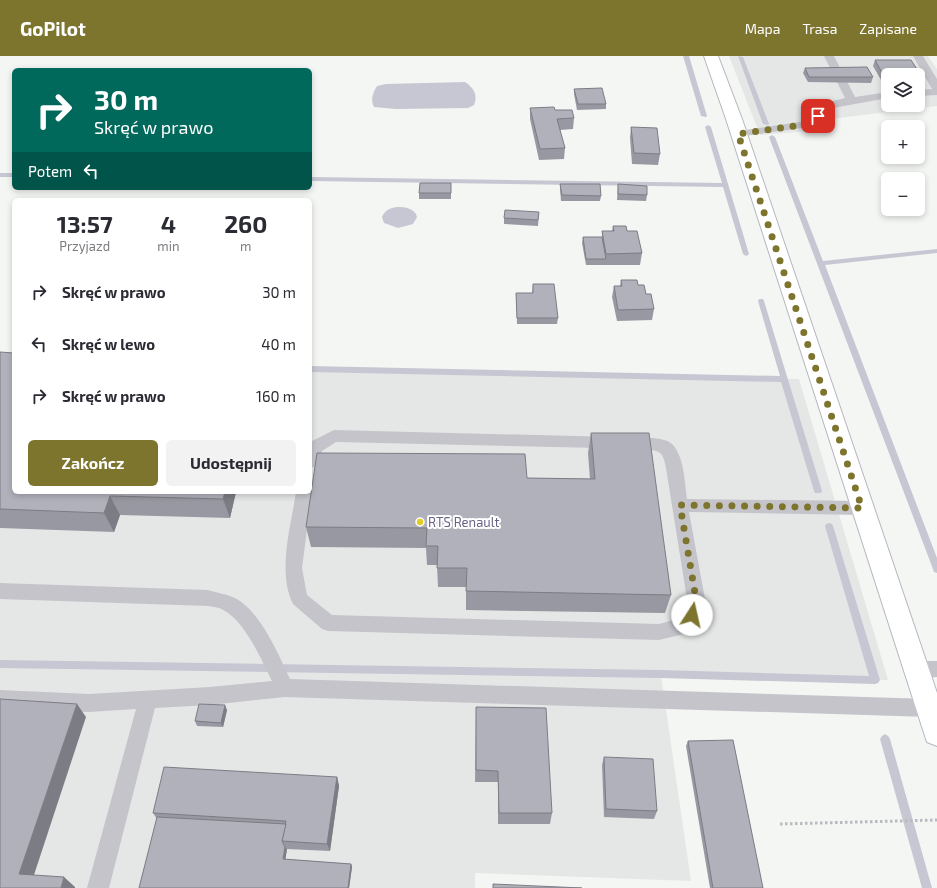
<!DOCTYPE html>
<html lang="pl">
<meta charset="utf-8">
<style>
:root{--surface:#fff;--page:#f2f2f3;--text:#2b2b33;--muted:#7c7c81;--accent:#7d742e}
body{margin:0;font-family:"Exo 2",sans-serif;background:var(--page);color:var(--text);height:100vh;display:flex;flex-direction:column;font-size:15px;white-space:nowrap}
*{box-sizing:border-box;margin:0}
p{font-size:13px;color:var(--muted)}
.icon{flex:none;width:22px;height:22px;fill:none;stroke:currentColor;stroke-width:2;stroke-linecap:round;stroke-linejoin:round}
.map{position:relative;flex:1;overflow:hidden}
.drawer{position:absolute;left:12px;top:142px;width:300px;height:296px;display:flex;flex-direction:column;background:var(--surface);border-radius:6px;box-shadow:0 2px 6px #0003}
.drawer>*{flex:none}
.banner{position:absolute;left:12px;top:12px;width:300px;height:122px;border-radius:6px;box-shadow:0 2px 6px #0003;background:#00695c;color:#fff;overflow:hidden}
.fabs{position:absolute;left:881px;top:12px;display:grid;gap:8px}
.fabs a{display:grid;place-items:center;width:44px;height:44px;border-radius:6px;background:var(--surface);box-shadow:0 2px 6px #0003;font-size:20px}
.pin{position:absolute;display:grid;place-items:center;width:34px;height:34px;color:#fff;margin:-17px;border-radius:8px;box-shadow:0 2px 6px #0006}
.me{position:absolute;width:44px;margin:-22px;rotate:10deg;stroke-linejoin:round;filter:drop-shadow(0 0 3px #0008)}
.turn{display:flex;align-items:center;gap:14px;height:84px;padding:0 16px;font-size:18px}
.turn .icon{width:52px;height:52px;stroke-width:2.5}
.turn b{display:block;font-size:28px;line-height:34px}
.then{display:flex;align-items:center;height:38px;padding:0 16px;background:#0003;gap:8px;font-size:15px}
.eta{display:flex;justify-content:space-evenly;align-items:center;height:68px;text-align:center}
.eta b{font-size:24px;font-weight:700;line-height:28px}
.action{display:flex;gap:8px;margin-top:auto;padding:8px 16px}
.action a{flex:1;height:46px;border-radius:6px;background:var(--accent);color:#fff;font-size:16px;font-weight:700;line-height:46px;text-align:center}
.action a+a{background:var(--page);color:var(--text)}
ul{padding:0;list-style:none}
li{display:flex;align-items:center;gap:12px;height:52px;padding:0 16px}
li div{flex:1}
li b{display:block;font-size:15px}
li em{font-style:normal}
header{display:flex;align-items:center;gap:24px;box-sizing:border-box;height:56px;padding:0 20px;background:var(--accent);color:#fff}
header strong{font-size:19px}
nav{display:flex;gap:22px;margin-inline-start:auto;font-size:14px}
.map>svg:first-child{display:block}
.built{fill:#e5e7e6;fill-rule:evenodd}
.water{fill:#c6c7d2}
.lines{fill:none;stroke-linecap:round;stroke-linejoin:round}
.stream{fill:#c6c7d2;fill-rule:evenodd}
.secondary-casing{stroke:#b7b6c0;stroke-width:2}
.path{stroke:#bab9bf;stroke-width:3;stroke-dasharray:2.5 2.5;stroke-linecap:butt}
.service{fill:#c5c4cb;fill-rule:evenodd}
.secondary{fill:#fff;fill-rule:evenodd}
.wall{fill:#9898a2}
.shaded-wall{fill:#7c7c84}
.building{fill:#b1b1bc;stroke:#7c7c84}
.route{stroke:#7d742e;stroke-width:7;stroke-dasharray:0 12.6}
.poi-dot{fill:#e2cd27;stroke:#fff;stroke-width:1.5}
.labels{text-anchor:middle;dominant-baseline:central;stroke-width:4;stroke-linejoin:round;paint-order:stroke}
.poi-label{font-size:13px;fill:#686584;stroke:#fff;text-anchor:start}
</style>
<header>
<strong>GoPilot</strong>
<nav><a>Mapa</a><a>Trasa</a><a>Zapisane</a></nav>
</header>
<div class="map">
<svg width="937" height="832" viewBox="0 0 937 832">
<rect width="100%" height="100%" fill="#f4f6f3"/>
<!-- built -->
<g class="built">
<path d="M729,0h199l9,13v37l-107,13 -6,11 -64,5zM888,19h30v30h-30z"/>
<polygon points="0,306 14,436 310,436 310,313 799,323 888,624 661,619 691,825 475,817 475,832 0,832"/>
</g>
<!-- water -->
<g class="water">
<path d="M465,26c9,6 13,13 9,23l-6,3 -72,1 -22,-2c-4,-8 -1,-14 3,-21l9,-2z"/>
<path d="M397,151c8,0 18,1 20,10l-4,7 -15,4 -14,-5 -2,-6c3,-7 8,-9 15,-10z"/>
</g>
<g class="lines">
<!-- stream -->
<g class="stream">
<polygon points="683,0 689,0 707,60 706,61 701,60"/>
<polygon points="738,0 743,1 769,68 768,69 763,68"/>
<polygon points="708,69 711,71 749,198 748,199 746,200 743,198 723,131 310,125 310,121 722,127 705,71"/>
<polygon points="772,79 775,81 823,205 937,193 937,197 825,209 937,502 937,517 934,516 933,513 769,81"/>
<rect x="0" y="117" width="14" height="4"/>
<polygon points="759,243 763,243 764,245 822,435 821,437 815,437 814,435 781,326 310,316 310,310 780,320 758,245"/>
<polygon points="829,467 832,468 833,470 880,624 878,627 875,628 661,622 0,612 0,604 661,614 869,620 825,470 826,468"/>
<polygon points="885,678 888,680 890,683 932,832 922,832 880,683 882,680"/>
</g>
<defs>
<polygon id="secondary" points="704,0 718,0 742,63 937,637 937,690 927,686 924,677 726,63"/>
</defs>
<!-- secondary casing -->
<use href="#secondary" class="secondary-casing"/>
<!-- path -->
<polyline class="path" points="780,768 937,764"/>
<!-- service -->
<g class="service">
<polygon points="824,0 834,0 855,41 888,36 888,42 833,52 813,70 809,71 738,81 734,80 732,78 734,76 738,75 806,65 825,47 845,42"/>
<polygon points="913,0 923,0 937,23 937,39 918,40 918,34 932,33"/>
<path d="M334,374l320,8c6,1 14,2 18,6 12,11 13,40 15,55l175,2 6,2 2,5 -2,5 -6,2 -173,-3 16,87 -7,22 -14,13 -25,6 -331,-9 -6,-2 -29,-25c-16,-32 -2,-78 3,-112h14v-4l2,4 -10,76 5,27 25,20 327,9c17,-4 24,-7 28,-25l-21,-131c-3,-16 -5,-17 -21,-19l-309,-7 -14,9 -6,15 -6,2v-26z"/>
<path d="M0,527l208,7c9,3 19,4 27,8 26,14 43,56 55,81l639,20 7,3v12l-7,3 -644,-20 -75,8 -55,3 -46,180h-22l49,-179 -47,3 -89,-4v-18l89,4 121,-7 62,-6c-11,-22 -27,-60 -49,-71 -4,-3 -10,-3 -15,-4l-208,-7z"/>
<polygon points="916,605 937,605 937,621 916,623 909,620 907,614 909,608"/>
</g>
<!-- secondary -->
<use href="#secondary" class="secondary"/>
</g>
<!-- wall -->
<g class="wall">
<polygon points="875,4 911,4 924,24 921,29 918,29 918,19 888,19 888,29 884,29 873,10"/>
<polygon points="805,12 873,21 871,27 808,26 803,17"/>
<polygon points="574,33 606,48 606,53 577,54 574,38"/>
<polygon points="530,52 555,54 574,62 573,73 560,74 565,92 564,103 539,104 530,63"/>
<polygon points="631,71 660,98 658,109 632,108 630,82"/>
<polygon points="560,128 601,140 600,145 561,145 560,134"/>
<polygon points="618,128 647,139 646,145 617,144"/>
<polygon points="451,133 451,143 419,143 419,137"/>
<polygon points="539,156 538,170 504,168 504,162"/>
<polygon points="613,170 627,175 642,197 640,209 586,209 582,187 583,181 602,181 602,175 612,175"/>
<polygon points="621,224 638,229 646,238 654,253 652,264 617,265 612,241 614,230 620,230"/>
<polygon points="533,228 558,262 557,268 517,268 516,237 532,237"/>
<polygon points="0,296 14,436 236,436 230,462 120,459 114,476 0,472"/>
<polygon points="591,377 671,539 665,557 466,554 466,531 438,531 437,509 427,509 426,492 311,491 306,471 527,422 590,423 588,397"/>
<polygon points="476,651 552,757 550,768 498,768 498,726 475,726"/>
<polygon points="227,654 223,671 197,670 195,665"/>
<polygon points="688,685 763,832 710,832 686,690"/>
<polygon points="604,701 657,755 654,763 604,761 602,709"/>
<polygon points="337,721 339,730 330,795 287,793 285,803 351,808 352,811 349,832 139,832 157,763 153,757"/>
</g>
<!-- shaded-wall -->
<g class="shaded-wall">
<polygon points="225,436 236,436 230,462 223,443"/>
<polygon points="110,440 120,459 114,476 104,457"/>
<polygon points="77,648 86,661 31,828 19,818"/>
<polygon points="225,649 227,654 223,671 221,667"/>
<polygon points="337,721 339,730 330,795 327,788"/>
<polygon points="285,791 286,793 287,793 285,806 283,803"/>
<polygon points="351,808 352,811 349,832 348,832"/>
<polygon points="64,821 75,831 75,832 61,832"/>
</g>
<!-- building -->
<g class="building">
<polygon points="875,4 911,4 924,24 918,24 918,19 888,19 888,24 886,24"/>
<polygon points="867,11 873,21 809,21 805,12"/>
<polygon points="602,32 606,48 578,48 574,33"/>
<polygon points="554,51 555,54 572,54 574,62 557,63 565,92 540,93 530,52"/>
<polygon points="631,71 657,72 660,98 634,97"/>
<polygon points="420,127 451,127 451,137 419,137"/>
<polygon points="560,128 600,128 601,140 562,139"/>
<polygon points="618,128 647,130 647,139 618,138"/>
<polygon points="505,154 539,156 538,164 504,162"/>
<polygon points="613,170 626,170 627,175 637,175 642,197 606,198 602,175 614,175"/>
<polygon points="583,181 602,181 606,203 586,203"/>
<polygon points="621,224 637,224 638,229 644,229 646,238 651,238 654,253 618,254 614,230 622,230"/>
<polygon points="533,228 554,228 558,262 517,262 516,237 533,237"/>
<polygon points="0,296 14,297 14,436 225,436 223,443 110,440 104,457 0,453"/>
<polygon points="591,377 649,377 671,539 466,535 467,512 437,512 438,490 426,490 427,472 306,471 317,397 525,398 527,422 595,423"/>
<polygon points="0,643 77,648 19,818 64,821 61,832 0,832"/>
<polygon points="199,648 225,649 221,667 195,665"/>
<polygon points="476,651 546,652 552,757 499,757 498,715 476,714"/>
<polygon points="733,684 763,832 713,832 688,685"/>
<polygon points="604,701 653,703 657,755 606,753"/>
<polygon points="164,711 337,721 327,788 282,785 286,765 153,757"/>
<polygon points="157,761 286,768 282,785 285,791 283,803 351,808 348,832 139,832"/>
<polygon points="493,828 582,832 493,832"/>
</g>
<g class="lines">
<!-- route -->
<polyline class="route" points="692,559 696,543 680,449 862,452 738,78 809,68 818,60"/>
</g>
<!-- markers -->
<circle class="poi-dot" cx="420" cy="466" r="4"/>
<g class="labels">
<!-- poi labels -->
<g class="poi-label">
<text x="428" y="466">RTS Renault</text>
</g>
</g>
</svg>
<div class="fabs">
<a><svg class="icon" aria-label="layers" viewBox="0 0 24 24"><path d="M12 4l9 5-9 5-9-5zM3 14l9 5 9-5"/></svg></a>
<a>+</a>
<a>−</a>
</div>
<div class="pin" style="left:818px;top:60px;background:#d93025"><svg class="icon" aria-label="arrive" viewBox="0 0 24 24"><path d="M6 21V4h12l-3 4 3 4H6"/></svg></div>
<svg class="me" style="left:692px;top:559px" viewBox="-20 -20 40 40"><circle r="19" fill="#fff"/><path d="M0-13L10 11 0 6-10 11z" fill="#7d742e"/></svg>
<div class="banner">
<div class="turn"><svg class="icon" aria-label="right" viewBox="0 0 24 24"><path d="M7 20v-9h11M14 6l5 5-5 5"/></svg><div><b>30 m</b>Skręć w prawo</div></div>
<div class="then">Potem<svg class="icon" aria-label="left" viewBox="0 0 24 24"><path d="M17 20v-9H6M10 6l-5 5 5 5"/></svg></div>
</div>
<section class="drawer">
<div class="eta">
<div><b>13:57</b><p>Przyjazd</p></div>
<div><b>4</b><p>min</p></div>
<div><b>260</b><p>m</p></div>
</div>
<ul>
<li><svg class="icon" aria-label="right" viewBox="0 0 24 24"><path d="M7 20v-9h11M14 6l5 5-5 5"/></svg><div><b>Skręć w prawo</b></div><em>30 m</em></li>
<li><svg class="icon" aria-label="left" viewBox="0 0 24 24"><path d="M17 20v-9H6M10 6l-5 5 5 5"/></svg><div><b>Skręć w lewo</b></div><em>40 m</em></li>
<li><svg class="icon" aria-label="right" viewBox="0 0 24 24"><path d="M7 20v-9h11M14 6l5 5-5 5"/></svg><div><b>Skręć w prawo</b></div><em>160 m</em></li>
</ul>
<div class="action"><a>Zakończ</a><a>Udostępnij</a></div>
</section>
</div>
